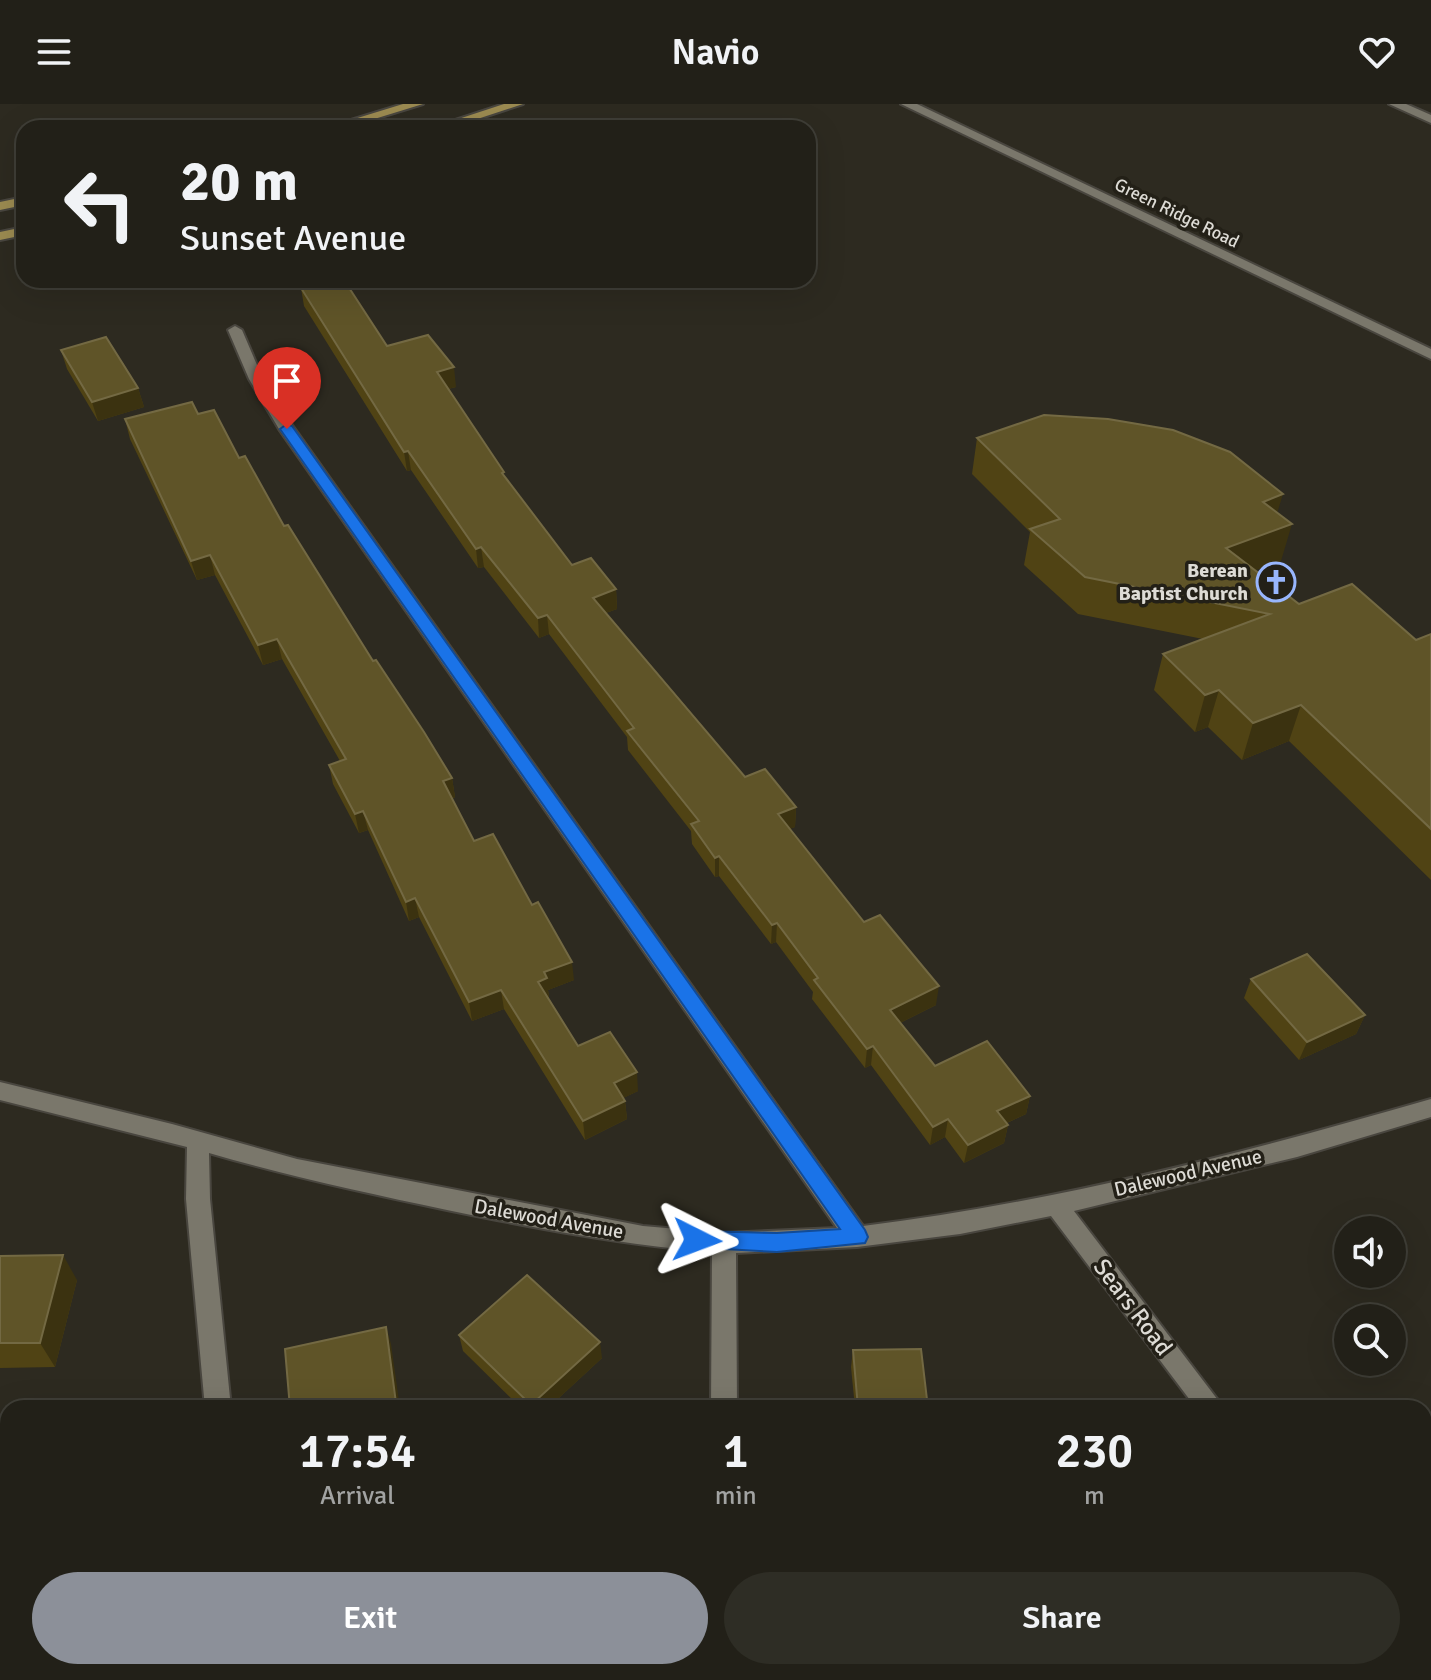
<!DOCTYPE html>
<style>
:root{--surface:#222018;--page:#2e2d25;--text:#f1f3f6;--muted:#a2a3a2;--line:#3f3e37;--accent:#8c9099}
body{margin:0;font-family:Signika,sans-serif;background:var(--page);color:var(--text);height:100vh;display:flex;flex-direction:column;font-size:30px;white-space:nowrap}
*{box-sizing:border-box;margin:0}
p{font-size:26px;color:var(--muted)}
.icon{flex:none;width:44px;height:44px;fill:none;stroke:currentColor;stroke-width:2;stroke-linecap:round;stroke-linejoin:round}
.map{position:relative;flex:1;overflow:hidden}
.panel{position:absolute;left:0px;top:1296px;width:1432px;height:280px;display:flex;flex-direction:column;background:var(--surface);border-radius:24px 24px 0 0;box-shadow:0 8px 32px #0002,0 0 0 2px var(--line)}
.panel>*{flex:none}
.guide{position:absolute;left:16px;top:16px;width:800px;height:168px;border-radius:24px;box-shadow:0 8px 32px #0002,0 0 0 2px var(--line);background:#222018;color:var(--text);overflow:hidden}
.buttons{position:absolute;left:1334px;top:1112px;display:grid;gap:16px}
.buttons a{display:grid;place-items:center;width:72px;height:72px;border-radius:50%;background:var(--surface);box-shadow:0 8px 32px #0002,0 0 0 2px var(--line);font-size:40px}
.pin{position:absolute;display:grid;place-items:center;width:68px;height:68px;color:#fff;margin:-82px -34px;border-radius:50% 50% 50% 0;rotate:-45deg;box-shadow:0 0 8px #0007}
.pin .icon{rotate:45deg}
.me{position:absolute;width:88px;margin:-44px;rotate:93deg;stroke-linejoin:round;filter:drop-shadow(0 0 6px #0008)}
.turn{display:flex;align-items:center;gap:28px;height:168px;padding:0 32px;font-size:36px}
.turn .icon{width:104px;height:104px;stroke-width:2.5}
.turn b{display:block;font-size:56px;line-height:68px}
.eta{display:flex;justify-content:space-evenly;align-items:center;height:136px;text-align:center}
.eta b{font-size:48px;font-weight:600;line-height:56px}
.action{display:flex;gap:16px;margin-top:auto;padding:16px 32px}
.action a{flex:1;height:92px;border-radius:48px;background:var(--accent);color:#fff;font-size:32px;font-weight:600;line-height:92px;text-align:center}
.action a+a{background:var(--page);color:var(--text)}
header{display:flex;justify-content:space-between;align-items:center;height:104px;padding:0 32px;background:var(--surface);font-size:36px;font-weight:600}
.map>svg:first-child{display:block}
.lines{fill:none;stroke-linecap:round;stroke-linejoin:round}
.minor-casing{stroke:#49463f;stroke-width:4}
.major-casing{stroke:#49463f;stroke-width:4}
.minor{fill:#7a776b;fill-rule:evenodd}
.major{fill:#9c8b51;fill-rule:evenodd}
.wall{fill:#504314}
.shaded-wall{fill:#3b3210}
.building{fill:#5f5428;stroke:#736943;stroke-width:2}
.route{fill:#1a73e8;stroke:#114b97;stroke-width:2}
.labels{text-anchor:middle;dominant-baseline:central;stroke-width:7;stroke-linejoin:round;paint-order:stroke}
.far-street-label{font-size:18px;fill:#dddbd5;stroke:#232017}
.poi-label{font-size:20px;font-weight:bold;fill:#dddbd5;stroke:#232017;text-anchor:end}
.street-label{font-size:20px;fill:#dddbd5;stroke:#232017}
.near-street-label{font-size:24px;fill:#dddbd5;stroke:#232017}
</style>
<header><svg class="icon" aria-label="menu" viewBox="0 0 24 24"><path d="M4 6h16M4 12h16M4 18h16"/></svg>Navio<svg class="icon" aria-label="heart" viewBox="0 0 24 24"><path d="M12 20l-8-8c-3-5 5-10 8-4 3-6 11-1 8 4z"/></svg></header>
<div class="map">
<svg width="1431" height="1576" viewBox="0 0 1431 1576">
<rect width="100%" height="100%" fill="#2d2a20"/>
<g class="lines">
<defs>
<g id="minor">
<polygon points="901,0 917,0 1431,245 1431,255"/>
<polygon points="1389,0 1406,0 1431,11 1431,19"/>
<path d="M235,222l7,4 21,49 31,49 569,798c193,-24 381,-73 568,-127v18l-134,40 -223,54 150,197h-28l-145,-192 -91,18 -103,13 -121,6 1,155h-26l1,-156c-89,-7 -177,-24 -265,-42 -80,-17 -159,-34 -238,-57l1,46 21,209h-26l-19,-209 1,-52 -187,-47v-18l172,42 125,35 346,67 81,7 113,-5 -558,-799 -30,-50 -21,-49z"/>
<polygon points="1424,1544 1431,1547 1431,1576 1421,1576 1414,1568 1424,1568"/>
<rect x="213" y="1568" width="28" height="8"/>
<polygon points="766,1568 795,1568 798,1576 769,1576"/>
</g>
<g id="major">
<polygon points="403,0 423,0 345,24 325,24"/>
<polygon points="504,0 523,0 450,24 431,24"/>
<polygon points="24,93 24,101 0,106 0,98"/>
<polygon points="24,123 24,131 0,136 0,128"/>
</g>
</defs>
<!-- minor casing -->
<use href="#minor" class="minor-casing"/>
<!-- major casing -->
<use href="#major" class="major-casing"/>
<!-- minor -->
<use href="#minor" class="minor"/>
<!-- major -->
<use href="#major" class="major"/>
</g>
<!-- wall -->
<g class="wall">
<polygon points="301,184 387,242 456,283 448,285 505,373 572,461 616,485 617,505 606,509 745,673 796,703 795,723 789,725 864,818 936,901 900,919 935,962 1030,992 1026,1010 1007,1019 1008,1021 1004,1039 964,1059 945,1033 930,1041 871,961 865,964 812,895 813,888 776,838 771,840 719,772 715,773 692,740 691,727 628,646 627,633 549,530 539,534 484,463 478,464 411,366 407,367 304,202"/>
<polygon points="61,246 138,284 144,303 98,317 67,265"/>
<polygon points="198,310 239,354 373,557 452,674 455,693 452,695 474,737 574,876 548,886 549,893 548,893 578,942 638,987 623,994 625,997 627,1015 585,1036 504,905 472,917 419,813 409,817 368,726 359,729 333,680 329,661 340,657 282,555 263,561 215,471 197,476 130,335 125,315"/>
<polygon points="977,334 1277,409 1281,457 1255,466 1299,500 1416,536 1431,530 1431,776 1289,637 1242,656 1208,623 1195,628 1154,586 1163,550 1203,535 1078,510 1024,461 1030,428 972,370"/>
<polygon points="1251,875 1365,911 1356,930 1299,956 1244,894"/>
<polygon points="0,1152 77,1176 55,1263 0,1264"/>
<polygon points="459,1231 602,1254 548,1304 521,1304 463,1247"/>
<polygon points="853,1246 928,1304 855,1304 851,1263"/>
<polygon points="952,1568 1059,1568 1059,1569 1056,1576 956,1576"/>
</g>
<!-- shaded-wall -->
<g class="shaded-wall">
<polygon points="454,263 456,283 439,287 437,268"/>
<polygon points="138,284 144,303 98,317 92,298"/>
<polygon points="408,347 411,366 407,367 404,348"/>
<polygon points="1283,390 1272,426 1292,420 1281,457 1216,480 1226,444 1263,398"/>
<polygon points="481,443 484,463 478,464 476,445"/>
<polygon points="210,451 215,471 197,476 191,457"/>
<polygon points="616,485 617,505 594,513 593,494"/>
<polygon points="547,511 549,530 539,534 538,514"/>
<polygon points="277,535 282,555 263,561 258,541"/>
<polygon points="1219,586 1208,623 1195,628 1205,591"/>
<polygon points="1301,601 1289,637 1242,656 1253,619"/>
<polygon points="452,674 455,693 446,697 443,677"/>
<polygon points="796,703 795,723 777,730 778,710"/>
<polygon points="363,707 368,726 359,729 355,710"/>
<polygon points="719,752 719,772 715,773 715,754"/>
<polygon points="415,794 419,813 409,817 406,798"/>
<polygon points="777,819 776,838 771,840 772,821"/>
<polygon points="572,858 574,876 548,886 549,893 540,896 538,878 544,868"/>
<polygon points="939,882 936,901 888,925 890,906"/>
<polygon points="501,886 504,905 472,917 469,898"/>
<polygon points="1365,911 1356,930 1299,956 1307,938"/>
<polygon points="873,942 871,961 865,964 867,945"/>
<polygon points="637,968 638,987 615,998 614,979"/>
<polygon points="1030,992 1026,1010 993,1025 997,1007"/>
<polygon points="625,997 627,1015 585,1036 583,1017"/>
<polygon points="948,1015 945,1033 930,1041 933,1023"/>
<polygon points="1008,1021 1004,1039 964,1059 968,1041"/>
<polygon points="63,1151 77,1176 55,1263 40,1239"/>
<polygon points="386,1223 391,1240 400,1304 376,1304"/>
<polygon points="600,1238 602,1254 548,1304 532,1304 531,1301"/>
<polygon points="1059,1569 1056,1576 1045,1576"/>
</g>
<!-- building -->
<g class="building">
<polygon points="333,176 344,176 387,242 428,231 454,263 437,268 504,368 502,369 572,461 591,454 616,485 593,494 745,673 765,665 796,703 778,710 864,818 880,811 939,882 890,906 935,962 987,937 1030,992 997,1007 1008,1021 968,1041 948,1015 933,1023 873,942 867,945 814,876 818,874 777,819 772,821 719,752 715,754 691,720 699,717 627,627 634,624 547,511 538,514 481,443 476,445 408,347 404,348 301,184"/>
<polygon points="106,233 138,284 92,298 61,246"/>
<polygon points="192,298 198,310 214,306 239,354 245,352 284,422 288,421 373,557 376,556 424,628 452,674 443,677 474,737 493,730 532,801 538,798 572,858 544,868 547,874 538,878 578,942 610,928 637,968 614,979 625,997 583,1017 501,886 469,898 415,794 406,798 363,707 355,710 329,661 346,655 277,535 258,541 210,451 191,457 125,315"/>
<polygon points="1044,311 1108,315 1173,326 1230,348 1283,390 1263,398 1292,420 1226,444 1299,500 1352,480 1416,536 1431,530 1431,725 1301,601 1253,619 1219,586 1205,591 1163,550 1270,510 1085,473 1030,425 1060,415 977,334"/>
<polygon points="1307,850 1365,911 1307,938 1251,875"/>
<polygon points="63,1151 40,1239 0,1239 0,1152"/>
<polygon points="527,1171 600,1238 531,1301 459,1231"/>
<polygon points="386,1223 396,1299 376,1304 290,1304 285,1245"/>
<polygon points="921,1245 928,1304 858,1304 853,1246"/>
<polygon points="375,1568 497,1568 499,1576 376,1576"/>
<polygon points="963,1568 1059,1568 1059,1569 1045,1576 967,1576"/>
</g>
<!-- route -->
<polygon class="route" points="287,320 292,322 865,1126 868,1133 865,1139 777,1148 689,1143 686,1136 689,1130 697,1127 777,1129 840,1125 280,325"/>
<!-- icons -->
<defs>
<symbol id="church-ring" viewBox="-11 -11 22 22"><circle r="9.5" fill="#232017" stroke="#98b6fd" stroke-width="1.5"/><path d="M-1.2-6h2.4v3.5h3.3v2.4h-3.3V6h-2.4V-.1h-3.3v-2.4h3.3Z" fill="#98b6fd"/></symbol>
</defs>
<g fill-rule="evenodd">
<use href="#church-ring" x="1254" y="456" width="44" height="44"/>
</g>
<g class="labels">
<!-- far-street labels -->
<g class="far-street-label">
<text transform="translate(1177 109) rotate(26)">Green Ridge Road</text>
</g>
<!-- poi labels -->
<g class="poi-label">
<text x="1248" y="466">Berean<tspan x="1248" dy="23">Baptist Church</tspan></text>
</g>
<!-- street labels -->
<g class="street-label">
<text transform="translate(1188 1069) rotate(-13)">Dalewood Avenue</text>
<text transform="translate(549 1115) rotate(10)">Dalewood Avenue</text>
</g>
<!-- near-street labels -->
<g class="near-street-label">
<text transform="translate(1133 1203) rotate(53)">Sears Road</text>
</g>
</g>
</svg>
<div class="buttons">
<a><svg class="icon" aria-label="sound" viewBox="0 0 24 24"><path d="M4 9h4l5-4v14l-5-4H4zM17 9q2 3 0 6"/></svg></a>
<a><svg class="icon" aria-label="search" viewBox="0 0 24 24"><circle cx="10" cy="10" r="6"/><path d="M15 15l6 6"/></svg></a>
</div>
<div class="pin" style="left:287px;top:325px;background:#d93025"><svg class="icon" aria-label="arrive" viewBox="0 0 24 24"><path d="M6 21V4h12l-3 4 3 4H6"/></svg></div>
<svg class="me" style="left:697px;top:1136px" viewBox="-20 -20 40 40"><path d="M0-17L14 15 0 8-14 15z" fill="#1a73e8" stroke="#fff" stroke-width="4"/></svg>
<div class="guide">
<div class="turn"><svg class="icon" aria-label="left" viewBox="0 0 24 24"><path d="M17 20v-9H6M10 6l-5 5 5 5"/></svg><div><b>20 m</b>Sunset Avenue</div></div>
</div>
<section class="panel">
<div class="eta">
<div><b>17:54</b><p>Arrival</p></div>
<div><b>1</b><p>min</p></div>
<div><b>230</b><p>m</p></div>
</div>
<div class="action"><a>Exit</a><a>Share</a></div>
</section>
</div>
